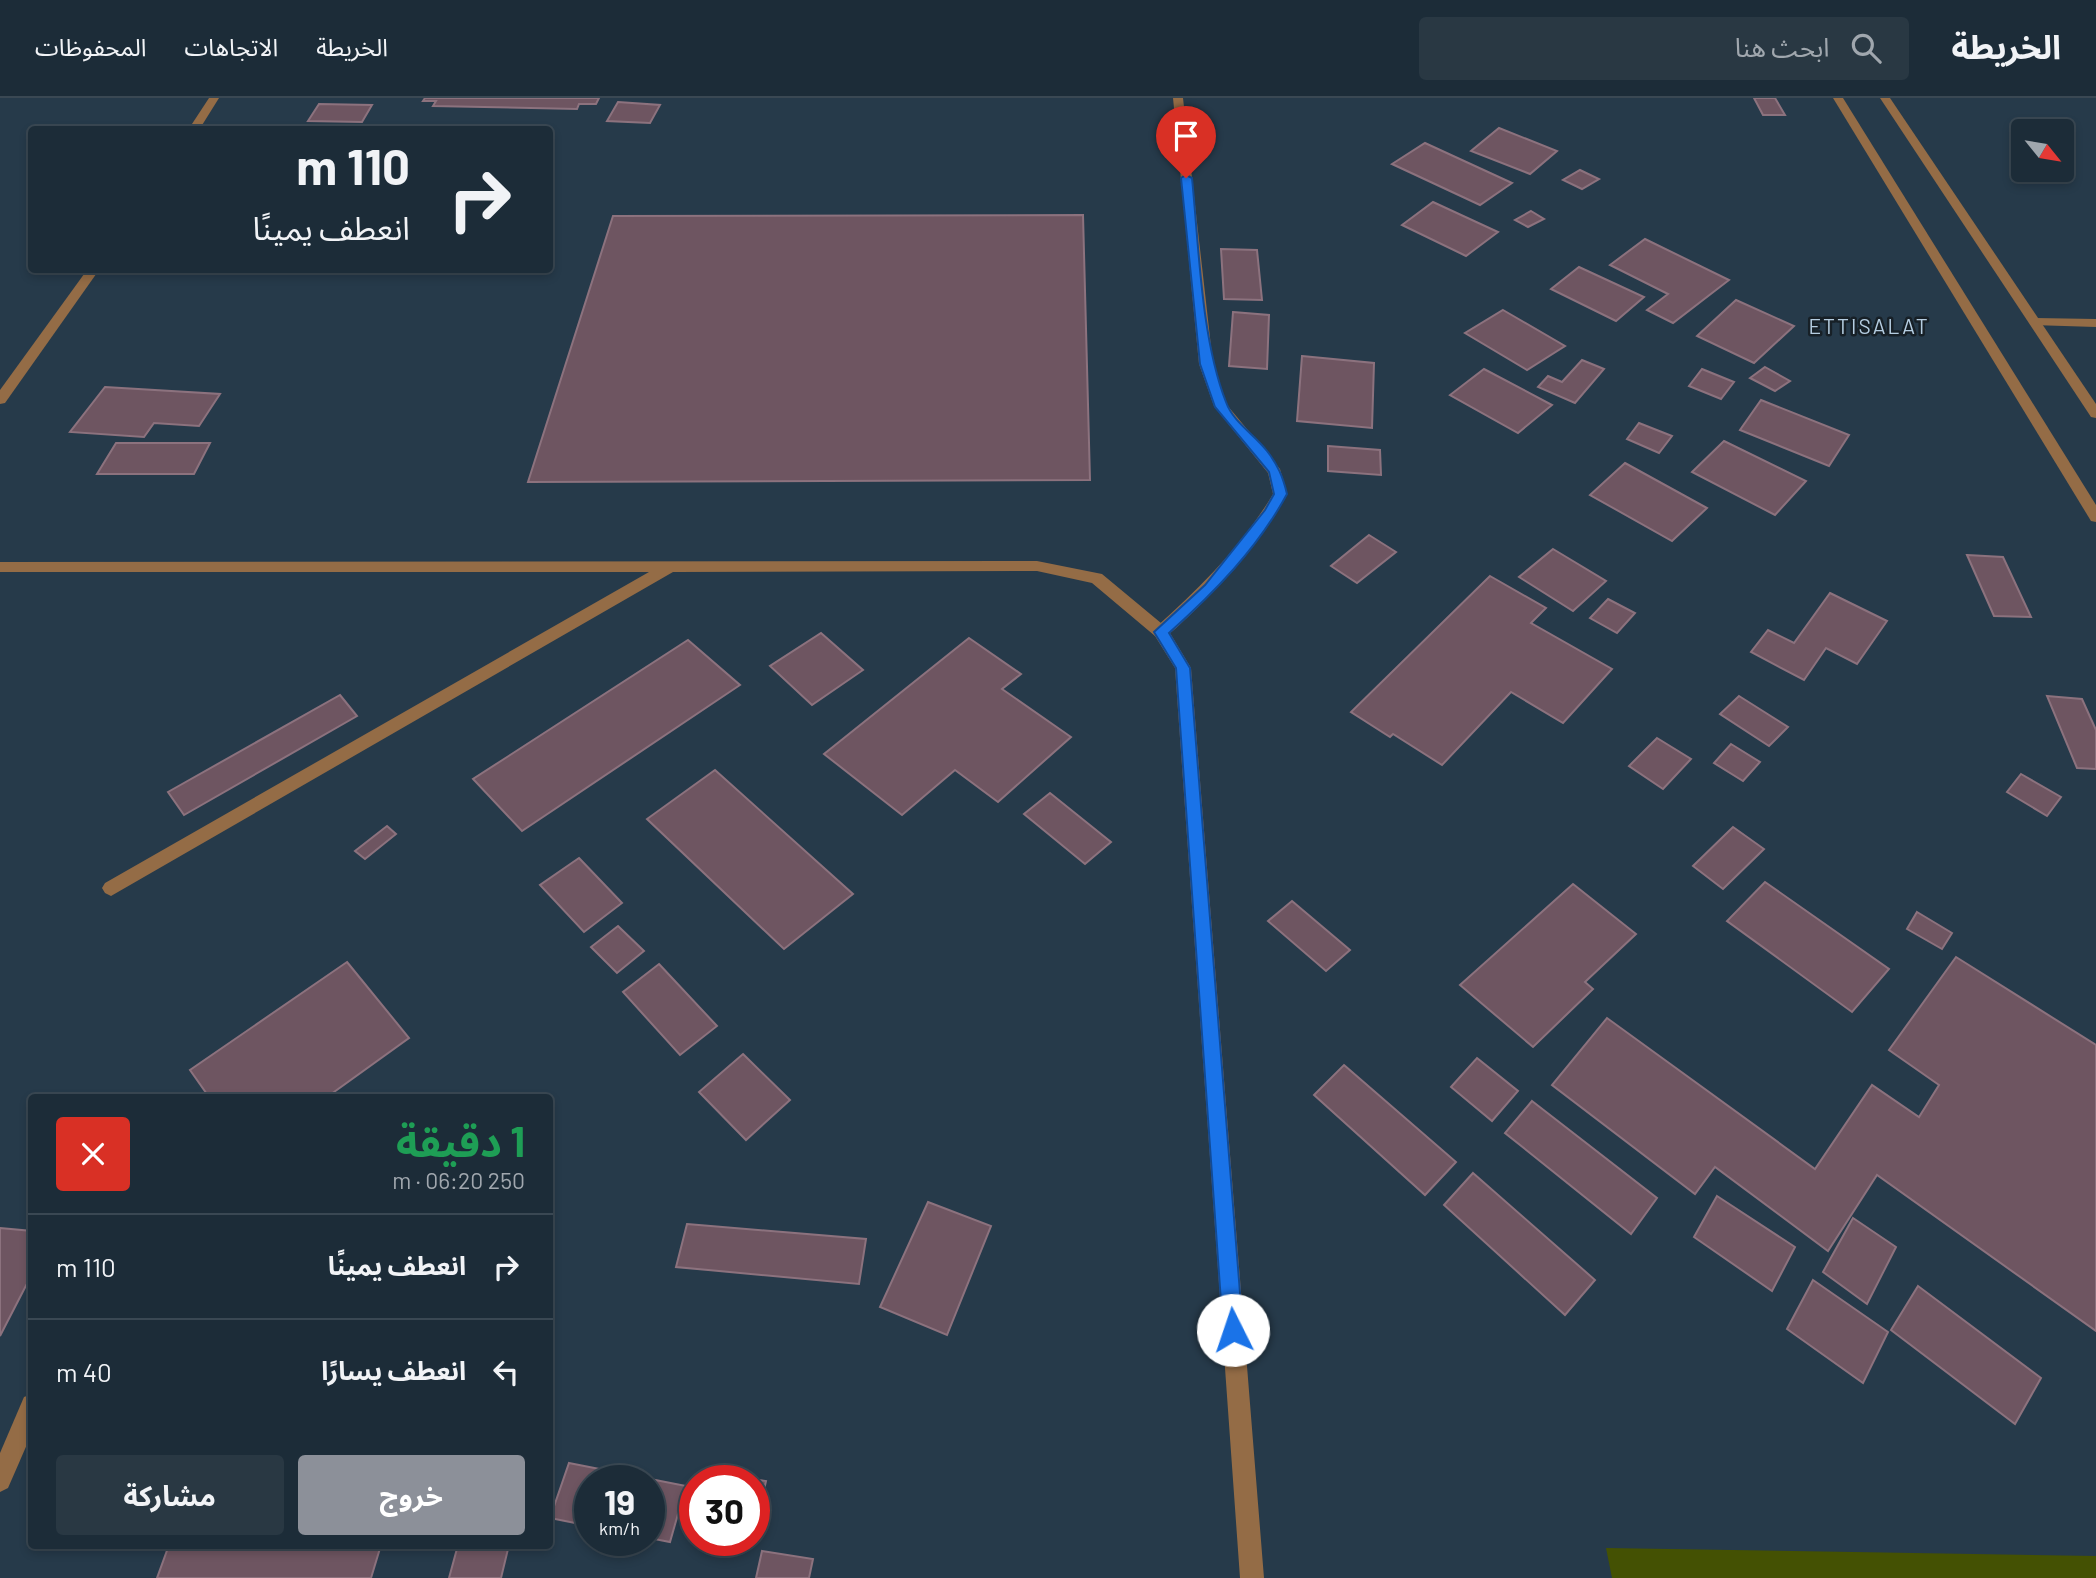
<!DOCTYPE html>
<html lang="ar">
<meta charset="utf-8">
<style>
:root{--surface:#1c2c38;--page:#293843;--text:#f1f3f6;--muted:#a0a7ae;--line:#3a4853;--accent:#8c9099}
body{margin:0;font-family:Barlow,"Noto Sans Arabic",sans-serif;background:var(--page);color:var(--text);direction:rtl;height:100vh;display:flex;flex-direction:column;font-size:26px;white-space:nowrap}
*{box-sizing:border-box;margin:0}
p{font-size:23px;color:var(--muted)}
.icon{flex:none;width:38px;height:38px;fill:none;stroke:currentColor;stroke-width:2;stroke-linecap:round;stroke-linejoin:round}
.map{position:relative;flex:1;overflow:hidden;direction:ltr}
.drawer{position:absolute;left:28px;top:996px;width:525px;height:455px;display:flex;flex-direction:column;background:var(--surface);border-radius:7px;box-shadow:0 4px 10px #0003,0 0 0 2px var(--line);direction:rtl}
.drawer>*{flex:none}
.top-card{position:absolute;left:28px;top:28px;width:525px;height:147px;border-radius:7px;box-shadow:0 4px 10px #0003,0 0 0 2px var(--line);direction:rtl;background:#1c2c38;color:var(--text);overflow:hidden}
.needle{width:46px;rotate:120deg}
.controls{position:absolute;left:2011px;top:21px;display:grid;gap:14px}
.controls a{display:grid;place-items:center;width:63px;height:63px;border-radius:7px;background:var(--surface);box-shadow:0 4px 10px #0003,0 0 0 2px var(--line);font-size:35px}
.speed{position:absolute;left:574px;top:1367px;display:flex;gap:14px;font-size:35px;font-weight:700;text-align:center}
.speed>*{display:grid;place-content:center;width:91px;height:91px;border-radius:50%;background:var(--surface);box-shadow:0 4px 10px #0003,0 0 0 2px var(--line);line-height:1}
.speed small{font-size:18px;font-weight:400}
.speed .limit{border:10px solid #d22;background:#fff;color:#111}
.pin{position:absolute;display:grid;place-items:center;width:60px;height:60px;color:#fff;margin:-72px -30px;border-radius:50% 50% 50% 0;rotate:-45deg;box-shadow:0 0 7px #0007}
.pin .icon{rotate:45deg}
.me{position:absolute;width:77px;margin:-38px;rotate:356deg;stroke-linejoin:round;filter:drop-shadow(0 0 5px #0008)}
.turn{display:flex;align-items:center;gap:24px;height:147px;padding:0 28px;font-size:32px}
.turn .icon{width:91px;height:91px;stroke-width:2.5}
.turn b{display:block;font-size:49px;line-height:60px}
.round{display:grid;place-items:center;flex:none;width:74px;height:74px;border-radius:7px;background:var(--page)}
.head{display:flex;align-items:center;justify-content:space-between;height:119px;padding:0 28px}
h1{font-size:42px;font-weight:700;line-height:52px;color:#1e9e55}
.primary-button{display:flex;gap:14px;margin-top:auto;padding:14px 28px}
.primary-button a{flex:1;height:80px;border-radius:7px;background:var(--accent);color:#fff;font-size:28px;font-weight:700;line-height:80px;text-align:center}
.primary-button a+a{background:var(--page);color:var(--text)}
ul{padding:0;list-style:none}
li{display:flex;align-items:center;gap:21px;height:105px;padding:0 28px;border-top:2px solid var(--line)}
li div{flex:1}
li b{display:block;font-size:26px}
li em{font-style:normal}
header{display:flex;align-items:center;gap:42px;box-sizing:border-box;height:98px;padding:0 35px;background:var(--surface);border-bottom:2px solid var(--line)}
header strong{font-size:33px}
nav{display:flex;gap:38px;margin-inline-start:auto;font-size:24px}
.search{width:490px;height:63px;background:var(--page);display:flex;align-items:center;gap:18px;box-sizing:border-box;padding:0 24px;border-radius:7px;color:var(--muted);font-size:26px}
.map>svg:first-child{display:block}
.green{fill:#445103}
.building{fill:#6e5561;stroke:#8c727e;stroke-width:2}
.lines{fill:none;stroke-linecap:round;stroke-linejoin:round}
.service{fill:#946c46;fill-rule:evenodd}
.minor{fill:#946c46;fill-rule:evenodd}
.tertiary{fill:#946c46;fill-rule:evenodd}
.route{fill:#1a73e8;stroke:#114b97;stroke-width:2}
.labels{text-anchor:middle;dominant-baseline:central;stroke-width:5;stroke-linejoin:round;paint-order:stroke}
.far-neighbourhood-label{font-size:21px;letter-spacing:2px;fill:#b5cde1;stroke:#172027}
</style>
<header>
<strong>الخريطة</strong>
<div class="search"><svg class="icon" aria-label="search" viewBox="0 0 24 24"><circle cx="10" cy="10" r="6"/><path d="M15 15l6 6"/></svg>ابحث هنا</div>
<nav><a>الخريطة</a><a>الاتجاهات</a><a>المحفوظات</a></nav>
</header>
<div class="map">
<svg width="2096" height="1480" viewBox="0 0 2096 1480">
<rect width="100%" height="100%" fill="#263a4a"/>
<!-- green -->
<polygon class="green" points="1606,1450 2096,1458 2096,1480 1612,1480"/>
<!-- building -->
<g class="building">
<polygon points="425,0 599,0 596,6 579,6 577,11 433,8 436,3 423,3"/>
<polygon points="1754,0 1775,0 1785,17 1763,17"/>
<polygon points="618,4 660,7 650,25 607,23"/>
<polygon points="319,6 372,7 362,24 308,23"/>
<polygon points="1499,30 1557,53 1530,76 1471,53"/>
<polygon points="1425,45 1512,85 1480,107 1392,66"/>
<polygon points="1580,72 1599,81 1582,91 1563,82"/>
<polygon points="1433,104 1498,134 1466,158 1402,127"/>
<polygon points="1531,113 1544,121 1528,129 1515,122"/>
<polygon points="1083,117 1090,382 528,384 613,118"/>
<polygon points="1645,141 1729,182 1673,225 1647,212 1668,196 1610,167"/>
<polygon points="1221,151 1257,152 1262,202 1224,201"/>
<polygon points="1579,169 1644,199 1616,223 1551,191"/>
<polygon points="1736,202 1794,228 1754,265 1697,238"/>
<polygon points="1503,212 1565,248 1527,272 1465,235"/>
<polygon points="1233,214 1269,217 1267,271 1229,268"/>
<polygon points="1302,258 1374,265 1372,330 1297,323"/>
<polygon points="1582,262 1604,271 1575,305 1538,289 1548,278 1562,284"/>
<polygon points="1765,269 1790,283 1775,293 1750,280"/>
<polygon points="1484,271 1552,307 1518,335 1450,297"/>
<polygon points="1702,271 1734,284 1721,301 1689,288"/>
<polygon points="105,289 220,296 199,328 154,325 144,339 70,334"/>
<polygon points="1761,302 1849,337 1829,368 1740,332"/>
<polygon points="1639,325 1672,338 1659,355 1627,341"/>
<polygon points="1724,343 1806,383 1775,417 1692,374"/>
<polygon points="116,345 210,345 194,376 97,376"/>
<polygon points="1328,348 1380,352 1381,377 1328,373"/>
<polygon points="1625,365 1707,410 1672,443 1590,397"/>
<polygon points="1369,437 1396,454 1357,485 1331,468"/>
<polygon points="1553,451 1606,483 1573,513 1519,479"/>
<polygon points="1967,457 2003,459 2031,519 1994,518"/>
<polygon points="1490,478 1546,510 1531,525 1612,571 1563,625 1511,594 1442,667 1393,636 1390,639 1351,614"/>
<polygon points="1830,495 1887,523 1857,566 1826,550 1804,582 1751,554 1768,532 1794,545"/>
<polygon points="1608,501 1635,515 1617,535 1590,520"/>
<polygon points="821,535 863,572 812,607 770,568"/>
<polygon points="969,540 1021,576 1002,591 1071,639 998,704 955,672 902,717 824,656"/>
<polygon points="688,542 740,587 522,733 473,681"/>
<polygon points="340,597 357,618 184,717 168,694"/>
<polygon points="1739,598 1788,629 1769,648 1720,616"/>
<polygon points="2047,598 2082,601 2096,632 2096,671 2077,670"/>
<polygon points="1657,640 1691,661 1663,691 1629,668"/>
<polygon points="1731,646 1760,664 1743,683 1714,665"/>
<polygon points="715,672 853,796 784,851 647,721"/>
<polygon points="2021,676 2061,699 2047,718 2007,694"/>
<polygon points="1050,695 1111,744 1085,766 1024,716"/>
<polygon points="387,728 396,736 365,761 355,753"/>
<polygon points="1733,729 1764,751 1723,791 1693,768"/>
<polygon points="579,760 622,805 584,834 540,787"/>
<polygon points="1765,784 1889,871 1852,914 1727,823"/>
<polygon points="1573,786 1636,836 1585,884 1593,891 1533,949 1460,887"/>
<polygon points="1292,803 1350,852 1326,873 1268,823"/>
<polygon points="1917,814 1952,835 1942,851 1907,831"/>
<polygon points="618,828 644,853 617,875 591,849"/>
<polygon points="1956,859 2096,947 2096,1233 1877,1077 1828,1153 1715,1069 1695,1096 1552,987 1607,920 1815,1071 1872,987 1919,1019 1939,987 1889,952"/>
<polygon points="347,864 409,940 327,999 209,999 190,972"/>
<polygon points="659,866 717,928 680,957 623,894"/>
<polygon points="743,956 790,1002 746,1042 699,994"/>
<polygon points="1477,960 1518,993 1492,1023 1451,989"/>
<polygon points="1344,967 1456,1064 1425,1097 1314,997"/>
<polygon points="1532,1003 1657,1100 1631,1136 1505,1035"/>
<polygon points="1473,1075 1595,1182 1565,1217 1444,1107"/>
<polygon points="1717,1098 1795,1149 1772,1193 1694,1139"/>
<polygon points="928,1104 991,1128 947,1237 880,1209"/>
<polygon points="1853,1120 1896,1149 1867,1206 1823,1174"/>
<polygon points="687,1126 866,1141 859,1186 676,1169"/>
<polygon points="0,1130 32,1133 32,1176 0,1238"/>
<polygon points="1813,1182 1888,1234 1863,1285 1787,1231"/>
<polygon points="1918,1188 2041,1280 2015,1326 1891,1232"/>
<polygon points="569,1365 686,1388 670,1444 649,1440 649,1382 590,1382 590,1428 550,1420"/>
<polygon points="719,1376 766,1383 754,1437 754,1382 717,1382"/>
<polygon points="169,1447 381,1447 371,1480 157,1480"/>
<polygon points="458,1447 509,1447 501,1480 449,1480"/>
<polygon points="762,1453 813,1461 809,1480 756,1480"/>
</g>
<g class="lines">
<!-- service -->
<g class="service">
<polygon points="209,0 219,0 199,32 188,32"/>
<path d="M1173,0h10l30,266 14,41 53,64 7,25c-26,45 -58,84 -96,120 -9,8 -19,20 -30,24l-6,-2 -2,-4 2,-4c45,-40 87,-82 118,-134l-5,-21 -54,-67 -15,-42z"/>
<polygon points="87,172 99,172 5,305 0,306 0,292"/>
</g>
<!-- minor -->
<g class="minor">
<polygon points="2035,220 2096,221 2096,229 2030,227 2030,221"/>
<polygon points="1037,463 1102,476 1167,530 1191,570 1264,1480 1240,1480 1175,570 1155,538 1092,485 1037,473 673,474 111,798 105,795 102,790 105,785 649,474 0,474 0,464"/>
<polygon points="32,1296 32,1335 8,1390 0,1394 0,1355 24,1299"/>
</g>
<!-- tertiary -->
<g class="tertiary">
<polygon points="1833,0 1843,0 2096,407 2096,424 2091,423"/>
<polygon points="1880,0 1890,0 2096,306 2096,320 2091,319"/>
</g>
</g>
<!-- route -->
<path class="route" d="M1186,77l6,3c7,69 9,160 34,224 7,20 28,32 41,49 11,14 16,26 20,43 -29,54 -73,99 -118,139l21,35 53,662 -3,7 -7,3 -7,-3 -3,-7 -47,-662 -22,-36 51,-47 60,-75 9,-16 -5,-22 -54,-65 -15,-43 -19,-186z"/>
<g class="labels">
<!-- far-neighbourhood labels -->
<g class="far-neighbourhood-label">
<text x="1869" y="227">ETTISALAT</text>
</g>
</g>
</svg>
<div class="controls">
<a><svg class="needle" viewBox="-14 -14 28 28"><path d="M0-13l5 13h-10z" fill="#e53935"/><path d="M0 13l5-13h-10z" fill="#a0a7ae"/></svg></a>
</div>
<div class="speed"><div>19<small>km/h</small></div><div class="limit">30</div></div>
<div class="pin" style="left:1186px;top:80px;background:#d93025"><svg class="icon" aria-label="arrive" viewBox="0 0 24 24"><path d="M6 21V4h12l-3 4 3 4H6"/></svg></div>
<svg class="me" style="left:1233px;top:1232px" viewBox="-20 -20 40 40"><circle r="19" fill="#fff"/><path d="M0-13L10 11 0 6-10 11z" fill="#1a73e8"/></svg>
<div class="top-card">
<div class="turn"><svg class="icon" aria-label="right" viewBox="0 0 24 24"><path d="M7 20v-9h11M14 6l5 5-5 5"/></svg><div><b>110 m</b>انعطف يمينًا</div></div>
</div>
<section class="drawer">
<div class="head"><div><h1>1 دقيقة</h1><p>250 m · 06:20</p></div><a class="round" style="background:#d93025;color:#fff"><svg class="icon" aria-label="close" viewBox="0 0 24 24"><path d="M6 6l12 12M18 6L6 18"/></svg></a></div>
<ul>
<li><svg class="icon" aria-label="right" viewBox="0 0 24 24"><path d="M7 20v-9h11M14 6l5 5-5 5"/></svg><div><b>انعطف يمينًا</b></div><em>110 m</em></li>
<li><svg class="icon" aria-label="left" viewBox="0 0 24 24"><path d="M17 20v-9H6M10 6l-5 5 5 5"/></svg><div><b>انعطف يسارًا</b></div><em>40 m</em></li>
</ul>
<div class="primary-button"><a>خروج</a><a>مشاركة</a></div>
</section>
</div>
